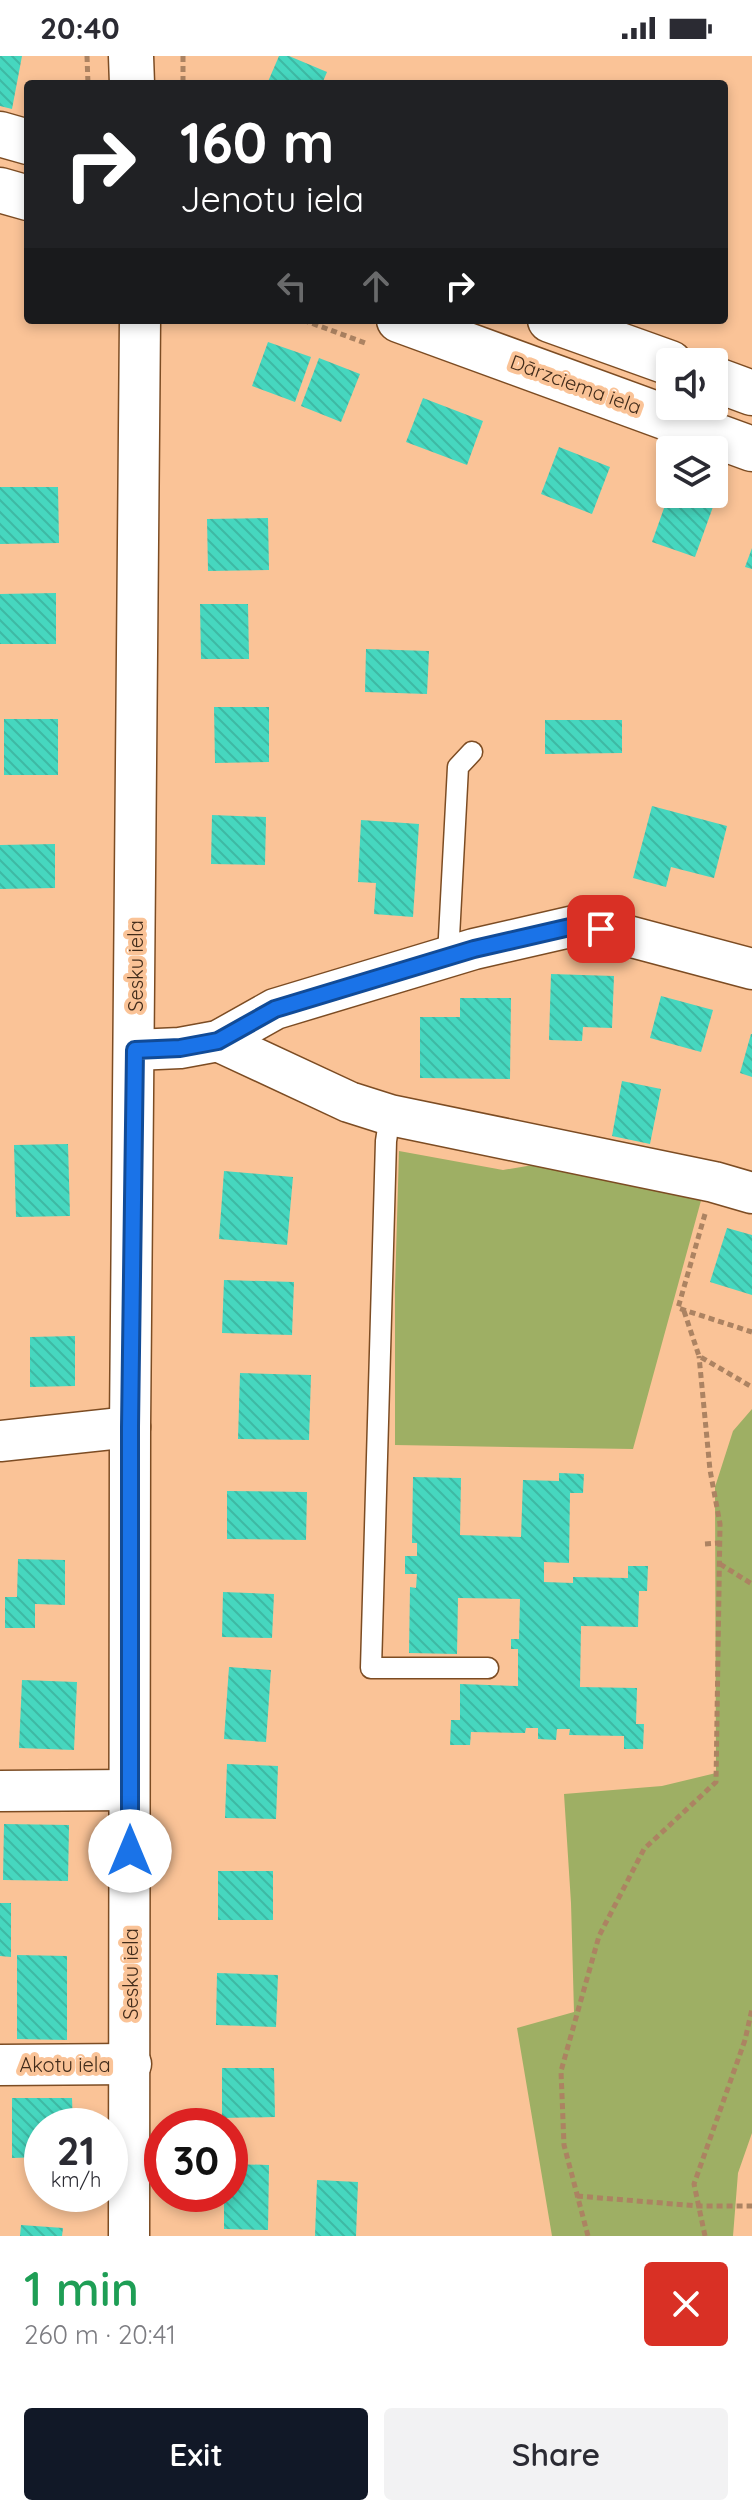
<!DOCTYPE html>
<meta charset="utf-8">
<style>
:root{--surface:#fff;--page:#f2f2f3;--text:#2b2b33;--muted:#7c7c81;--accent:#111827}
body{margin:0;font-family:Quicksand,sans-serif;background:var(--page);color:var(--text);height:100vh;display:flex;flex-direction:column;font-size:30px;white-space:nowrap}
*{box-sizing:border-box;margin:0}
p{font-size:26px;color:var(--muted)}
.icon{flex:none;width:44px;height:44px;fill:none;stroke:currentColor;stroke-width:2;stroke-linecap:round;stroke-linejoin:round}
.map{position:relative;height:2180px;overflow:hidden}
.side{display:flex;flex-direction:column;background:var(--surface);flex:1}
.side>*{flex:none}
.banner{position:absolute;left:24px;top:24px;width:704px;height:244px;border-radius:8px;box-shadow:0 4px 12px #0003;background:#202124;color:#fff;overflow:hidden}
.buttons{position:absolute;left:656px;top:292px;display:grid;gap:16px}
.buttons a{display:grid;place-items:center;width:72px;height:72px;border-radius:8px;background:var(--surface);box-shadow:0 4px 12px #0003;font-size:40px}
.speed{position:absolute;left:24px;top:2052px;display:flex;gap:16px;font-size:40px;font-weight:700;text-align:center}
.speed>*{display:grid;place-content:center;width:104px;height:104px;border-radius:50%;background:var(--surface);box-shadow:0 4px 12px #0003;line-height:1}
.speed small{font-size:20px;font-weight:400}
.speed .limit{border:12px solid #d22;background:#fff;color:#111}
.pin{position:absolute;display:grid;place-items:center;width:68px;height:68px;color:#fff;margin:-34px;border-radius:16px;box-shadow:0 4px 12px #0006}
.me{position:absolute;width:88px;margin:-44px;rotate:0deg;stroke-linejoin:round;filter:drop-shadow(0 0 6px #0008)}
.turn{display:flex;align-items:center;gap:28px;height:168px;padding:0 24px;font-size:36px}
.turn .icon{width:104px;height:104px;stroke-width:2.5}
.turn b{display:block;font-size:56px;line-height:68px}
.lanes{display:flex;align-items:center;height:76px;padding:0 24px;background:#0003;justify-content:center;gap:40px;direction:ltr}
.lanes .off{opacity:.35}
.round{display:grid;place-items:center;flex:none;width:84px;height:84px;border-radius:8px;background:var(--page)}
.overview{display:flex;align-items:center;justify-content:space-between;height:136px;padding:0 24px}
h1{font-size:48px;font-weight:600;line-height:60px;color:#1e9e55}
.cta{display:flex;gap:16px;margin-top:auto;padding:16px 24px}
.cta a{flex:1;height:92px;border-radius:8px;background:var(--accent);color:#fff;font-size:32px;font-weight:600;line-height:92px;text-align:center}
.cta a+a{background:var(--page);color:var(--text)}
.status{display:flex;justify-content:space-between;align-items:center;height:56px;padding:0 40px;background:var(--surface);direction:ltr}
.status svg{height:22px;fill:currentColor}
.map>svg:first-child{display:block}
.grass{fill:#9eaf64}
.building{fill:url(#building-back-hatch)}
.lines{fill:none;stroke-linecap:round;stroke-linejoin:round}
.service-casing{stroke:#7c4c23;stroke-width:23}
.minor-casing{stroke:#7c4c23;stroke-width:43}
.tertiary-casing{stroke:#7c4c23;stroke-width:47}
.secondary-casing{stroke:#7c4c23;stroke-width:47}
.path{stroke:#ac8362;stroke-width:5;stroke-dasharray:6 4;stroke-linecap:butt}
.service{stroke:#fff;stroke-width:20}
.minor{stroke:#fff;stroke-width:40}
.tertiary{stroke:#fff;stroke-width:44}
.secondary{stroke:#fff;stroke-width:44}
.route-casing{stroke:#114b97;stroke-width:20}
.route{stroke:#1a73e8;stroke-width:14}
.labels{text-anchor:middle;dominant-baseline:central;stroke-width:8;stroke-linejoin:round;paint-order:stroke}
.street-label{font-size:20px;fill:#422c1b;stroke:#fac397}
</style>
<div class="status"><b>20:40</b><svg viewBox="0 0 49 12"><path d="M0 12V9h3v3zM5 12V6h3v6zM10 12V3h3v9zM15 12V0h3v12zM26 1h20v11H26zM47 4h2v5h-2z"/></svg></div>
<div class="map">
<svg width="752" height="2180" viewBox="0 0 752 2180">
<defs>
<pattern id="building-back-hatch" width="6" height="6" patternUnits="userSpaceOnUse" patternTransform="scale(2)"><rect width="6" height="6" fill="#46d7bf"/><path d="M-1 5l2 2M0 0l6 6M5-1l2 2" fill="none" stroke="#3eb9a4"/></pattern>
</defs>
<rect width="100%" height="100%" fill="#fac397"/>
<!-- grass -->
<g class="grass">
<polygon points="399,1095 503,1114 533,1109 702,1141 633,1393 395,1389 395,1232"/>
<polygon points="752,1353 752,2077 738,2117 733,2180 552,2180 517,1972 574,1956 571,1847 564,1738 662,1730 716,1717 715,1431 733,1375"/>
</g>
<!-- building -->
<g class="building">
<polygon points="0,0 22,0 12,53 0,50"/>
<polygon points="279,0 289,0 327,16 322,28 267,28"/>
<polygon points="268,286 311,301 295,346 252,330"/>
<polygon points="319,302 360,318 341,366 301,350"/>
<polygon points="423,342 483,365 467,409 406,386"/>
<polygon points="559,391 610,411 592,458 541,438"/>
<polygon points="0,431 58,431 59,487 0,488"/>
<polygon points="669,438 684,438 714,448 695,501 652,486"/>
<polygon points="268,462 269,514 208,515 207,463"/>
<polygon points="752,492 752,513 745,511"/>
<polygon points="56,537 56,588 0,588 0,538"/>
<polygon points="200,548 248,548 249,603 201,603"/>
<polygon points="366,593 429,595 427,638 365,636"/>
<polygon points="214,651 269,651 269,706 215,707"/>
<rect x="4" y="663" width="54" height="56"/>
<polygon points="545,664 622,664 622,697 545,698"/>
<polygon points="652,750 727,770 714,822 671,811 666,831 633,822"/>
<polygon points="212,759 266,761 265,809 211,808"/>
<polygon points="361,764 419,768 413,861 374,858 376,827 358,826"/>
<polygon points="55,788 55,832 0,833 0,789"/>
<polygon points="551,918 614,920 612,972 583,971 582,985 549,984"/>
<polygon points="661,940 713,954 701,996 650,982"/>
<polygon points="460,942 511,942 510,1023 420,1022 420,961 460,961"/>
<polygon points="751,978 752,978 752,1021 740,1017"/>
<polygon points="622,1025 661,1033 650,1088 612,1080"/>
<polygon points="68,1088 70,1160 16,1161 14,1089"/>
<polygon points="224,1115 293,1121 287,1189 219,1183"/>
<polygon points="727,1172 752,1179 752,1239 710,1226"/>
<polygon points="224,1224 294,1226 292,1279 222,1277"/>
<polygon points="75,1280 75,1330 30,1331 30,1281"/>
<polygon points="240,1317 311,1319 309,1384 238,1383"/>
<polygon points="559,1417 584,1418 583,1437 570,1437 569,1507 544,1506 544,1526 573,1527 573,1521 628,1522 628,1510 648,1510 647,1535 639,1535 638,1571 581,1570 580,1631 637,1632 636,1668 644,1668 643,1693 624,1693 624,1680 569,1679 570,1673 557,1673 556,1684 538,1683 538,1672 526,1672 525,1677 471,1676 470,1689 450,1689 451,1664 460,1664 460,1628 518,1630 518,1593 511,1593 511,1583 519,1583 520,1543 458,1542 457,1598 409,1597 410,1531 416,1532 417,1518 405,1518 405,1500 417,1500 417,1487 412,1487 413,1421 461,1422 460,1479 521,1481 523,1424 559,1425"/>
<polygon points="227,1435 307,1436 306,1484 227,1483"/>
<polygon points="18,1503 65,1504 65,1549 35,1548 35,1572 5,1572 5,1541 17,1541"/>
<polygon points="223,1536 274,1538 272,1582 222,1581"/>
<polygon points="229,1611 271,1614 266,1686 224,1683"/>
<polygon points="22,1624 77,1626 74,1694 19,1692"/>
<polygon points="227,1708 278,1710 276,1763 225,1762"/>
<polygon points="4,1768 69,1769 68,1825 3,1824"/>
<rect x="218" y="1815" width="55" height="49"/>
<polygon points="0,1847 11,1847 11,1901 0,1900"/>
<polygon points="17,1899 67,1900 67,1984 17,1983"/>
<polygon points="217,1917 278,1919 276,1971 216,1969"/>
<polygon points="222,2012 274,2012 275,2061 222,2062"/>
<polygon points="12,2042 72,2042 73,2070 42,2070 42,2101 12,2102"/>
<polygon points="230,2108 269,2109 268,2174 224,2173 224,2138 230,2138"/>
<polygon points="317,2124 358,2126 356,2180 315,2180"/>
<polygon points="21,2169 63,2172 62,2180 20,2180"/>
</g>
<g class="lines">
<defs>
<g id="service">
<polyline points="448,900 458,711 472,696"/>
<polyline points="390,1059 386,1085 371,1612 488,1612"/>
</g>
<g id="minor">
<polyline points="218,985 349,1046 390,1059 714,1126 752,1137"/>
<polyline points="135,994 180,992 218,985 275,953 474,893 583,868 752,913"/>
<polyline points="0,1385 130,1371"/>
<polyline points="0,1735 129,1734"/>
<polyline points="0,2009 131,2008"/>
<polyline points="129,2180 130,1371 140,264"/>
</g>
<polyline id="tertiary" points="131,0 132,28"/>
<g id="secondary">
<polyline points="0,78 28,86"/>
<polyline points="0,134 28,142"/>
<polyline points="399,264 752,393"/>
<polyline points="550,264 670,307"/>
<polyline points="714,323 752,337"/>
</g>
</defs>
<!-- service casing -->
<use href="#service" class="service-casing"/>
<!-- minor casing -->
<use href="#minor" class="minor-casing"/>
<!-- tertiary casing -->
<use href="#tertiary" class="tertiary-casing"/>
<!-- secondary casing -->
<use href="#secondary" class="secondary-casing"/>
<!-- path -->
<g class="path">
<polyline points="87,0 88,28"/>
<polyline points="183,0 183,28"/>
<polyline points="303,264 368,288"/>
<polyline points="705,1158 678,1252 752,1276"/>
<polyline points="684,1255 699,1300 752,1331"/>
<polyline points="705,1488 720,1487"/>
<polyline points="720,1508 752,1528"/>
<polyline points="577,2140 698,2150 752,2150"/>
<polyline points="588,2180 564,2089 561,2015 599,1880 644,1793 716,1726 720,1468 710,1414 699,1300"/>
<polyline points="705,2180 694,2128 745,1984 752,1953"/>
</g>
<!-- service -->
<use href="#service" class="service"/>
<!-- minor -->
<use href="#minor" class="minor"/>
<!-- tertiary -->
<use href="#tertiary" class="tertiary"/>
<!-- secondary -->
<use href="#secondary" class="secondary"/>
</g>
<g class="lines">
<defs>
<polyline id="route" points="130,1795 130,1371 135,994 180,992 218,985 275,953 474,893 583,868 601,873"/>
</defs>
<!-- route casing -->
<use href="#route" class="route-casing"/>
<!-- route -->
<use href="#route" class="route"/>
</g>
<g class="labels">
<!-- street labels -->
<g class="street-label">
<text transform="translate(576 328) rotate(20)">Dārzciema iela</text>
<text transform="translate(135 910) rotate(-90)">Sesku iela</text>
<text transform="translate(130 1918) rotate(-90)">Sesku iela</text>
<text x="65" y="2008">Akotu iela</text>
</g>
</g>
</svg>
<div class="buttons">
<a><svg class="icon" aria-label="sound" viewBox="0 0 24 24"><path d="M4 9h4l5-4v14l-5-4H4zM17 9q2 3 0 6"/></svg></a>
<a><svg class="icon" aria-label="layers" viewBox="0 0 24 24"><path d="M12 4l9 5-9 5-9-5zM3 14l9 5 9-5"/></svg></a>
</div>
<div class="speed"><div>21<small>km/h</small></div><div class="limit">30</div></div>
<div class="pin" style="left:601px;top:873px;background:#d93025"><svg class="icon" aria-label="arrive" viewBox="0 0 24 24"><path d="M6 21V4h12l-3 4 3 4H6"/></svg></div>
<svg class="me" style="left:130px;top:1795px" viewBox="-20 -20 40 40"><circle r="19" fill="#fff"/><path d="M0-13L10 11 0 6-10 11z" fill="#1a73e8"/></svg>
<div class="banner">
<div class="turn"><svg class="icon" aria-label="right" viewBox="0 0 24 24"><path d="M7 20v-9h11M14 6l5 5-5 5"/></svg><div><b>160 m</b>Jenotu iela</div></div>
<div class="lanes"><svg class="icon off" aria-label="left" viewBox="0 0 24 24"><path d="M17 20v-9H6M10 6l-5 5 5 5"/></svg><svg class="icon off" aria-label="ahead" viewBox="0 0 24 24"><path d="M12 20V5M6 11l6-6 6 6"/></svg><svg class="icon" aria-label="right" viewBox="0 0 24 24"><path d="M7 20v-9h11M14 6l5 5-5 5"/></svg></div>
</div>
</div>
<section class="side">
<div class="overview"><div><h1>1 min</h1><p>260 m · 20:41</p></div><a class="round" style="background:#d93025;color:#fff"><svg class="icon" aria-label="close" viewBox="0 0 24 24"><path d="M6 6l12 12M18 6L6 18"/></svg></a></div>
<div class="cta"><a>Exit</a><a>Share</a></div>
</section>
